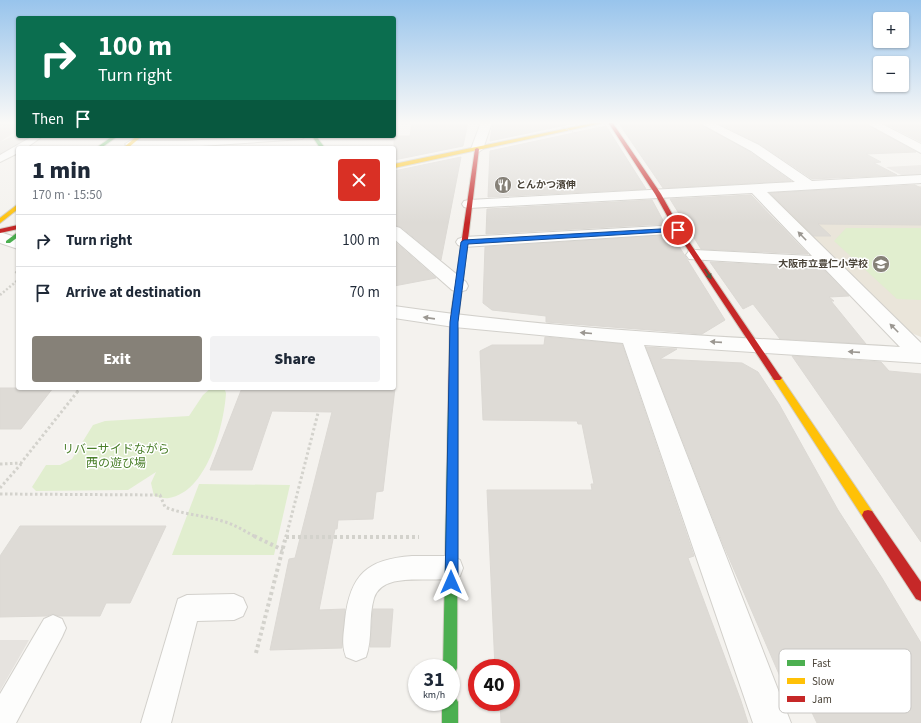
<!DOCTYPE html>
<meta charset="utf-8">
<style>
:root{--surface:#fff;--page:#f2f2f3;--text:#1f2937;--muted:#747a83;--line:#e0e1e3;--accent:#868178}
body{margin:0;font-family:"Source Sans 3","Noto Sans JP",sans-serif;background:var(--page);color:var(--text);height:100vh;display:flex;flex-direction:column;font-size:15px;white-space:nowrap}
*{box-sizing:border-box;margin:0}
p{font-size:13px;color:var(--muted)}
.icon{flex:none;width:22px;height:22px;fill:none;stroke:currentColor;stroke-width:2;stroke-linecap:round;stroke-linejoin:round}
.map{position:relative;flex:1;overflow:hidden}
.panel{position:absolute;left:16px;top:146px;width:380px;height:244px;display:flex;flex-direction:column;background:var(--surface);border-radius:4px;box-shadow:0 1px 3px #0004}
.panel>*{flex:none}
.hud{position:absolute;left:16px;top:16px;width:380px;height:122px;border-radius:4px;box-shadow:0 1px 3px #0004;background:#0b6e4f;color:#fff;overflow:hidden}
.controls{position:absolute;left:873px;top:12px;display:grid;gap:8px}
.controls a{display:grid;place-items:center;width:36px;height:36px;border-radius:4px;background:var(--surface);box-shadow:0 1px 3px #0004;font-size:20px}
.speed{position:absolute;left:408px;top:659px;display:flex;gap:8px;font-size:20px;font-weight:700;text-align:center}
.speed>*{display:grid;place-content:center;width:52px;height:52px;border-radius:50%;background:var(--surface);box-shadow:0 1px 3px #0004;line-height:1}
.speed small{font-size:10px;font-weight:400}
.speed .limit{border:6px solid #d22;background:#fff;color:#111}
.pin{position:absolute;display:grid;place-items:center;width:34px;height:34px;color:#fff;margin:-17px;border:2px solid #fff;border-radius:50%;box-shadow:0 1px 4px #0007}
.me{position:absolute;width:44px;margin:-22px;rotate:0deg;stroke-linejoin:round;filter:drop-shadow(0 0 3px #0008)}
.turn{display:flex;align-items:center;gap:14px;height:84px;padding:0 16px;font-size:18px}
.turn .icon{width:52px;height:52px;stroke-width:2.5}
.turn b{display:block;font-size:28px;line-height:34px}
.then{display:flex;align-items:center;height:38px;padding:0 16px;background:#0003;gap:8px;font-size:15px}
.round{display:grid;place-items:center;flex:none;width:42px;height:42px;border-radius:4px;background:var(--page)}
.overview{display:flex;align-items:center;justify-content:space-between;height:68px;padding:0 16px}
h1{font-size:24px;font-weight:800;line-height:30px}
.primary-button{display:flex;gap:8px;margin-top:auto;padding:8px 16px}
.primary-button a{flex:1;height:46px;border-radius:4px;background:var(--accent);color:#fff;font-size:16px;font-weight:800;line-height:46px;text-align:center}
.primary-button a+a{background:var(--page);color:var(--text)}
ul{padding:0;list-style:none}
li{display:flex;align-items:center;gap:12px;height:52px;padding:0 16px;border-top:1px solid var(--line)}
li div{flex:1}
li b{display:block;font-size:15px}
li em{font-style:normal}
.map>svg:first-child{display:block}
.industrial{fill:#e6e2de}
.education{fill:#eae5da}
.green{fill:#e1eecf}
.parking{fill:#e6e3df}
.building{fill:#dedbd6;stroke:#dcd9d4}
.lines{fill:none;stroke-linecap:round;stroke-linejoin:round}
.lane-casing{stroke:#d2d0cb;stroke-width:2}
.street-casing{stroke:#d2d0cb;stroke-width:2}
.fast-casing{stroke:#d3cfc5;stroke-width:2}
.slow-casing{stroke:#d3cfc5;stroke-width:2}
.jam-casing{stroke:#d3cfc5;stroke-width:2}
.path-far3{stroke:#d3d2cc;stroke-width:2;stroke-dasharray:1.5 1.5;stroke-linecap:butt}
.path-far2{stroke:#d3d2cc;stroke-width:2.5;stroke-dasharray:2 2;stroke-linecap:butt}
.path-far1{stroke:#d3d2cc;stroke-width:3;stroke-dasharray:2.5 2.5;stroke-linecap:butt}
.path{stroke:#d3d2cc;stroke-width:4;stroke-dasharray:3 3;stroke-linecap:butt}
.lane{fill:#fdfdfc;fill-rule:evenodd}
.street{fill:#fdfdfc;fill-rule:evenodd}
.fast{fill:#4caf50;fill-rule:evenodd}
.slow{fill:#ffc107;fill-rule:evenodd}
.jam{fill:#c62828;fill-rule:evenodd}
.path-bridge{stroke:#d3d2cc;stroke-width:1.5;stroke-dasharray:1 1;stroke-linecap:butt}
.oneway{fill:#9b9791}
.oneway2{fill:#4b593e}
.route{fill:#1a73e8;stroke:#114b97}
.labels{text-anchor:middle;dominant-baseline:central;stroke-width:3;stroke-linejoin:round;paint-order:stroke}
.far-poi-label{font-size:10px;font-weight:bold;fill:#4b4439;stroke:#fff;text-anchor:start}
.park-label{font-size:12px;fill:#4a7f2a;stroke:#fff}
.key{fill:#fff;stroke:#c9c7c4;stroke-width:1}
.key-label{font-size:11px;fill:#4b4439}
</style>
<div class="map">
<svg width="921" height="723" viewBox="0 0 921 723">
<rect width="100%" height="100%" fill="#f4f2ee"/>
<!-- industrial -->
<polygon class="industrial" points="0,122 18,122 18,130 0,142"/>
<!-- education -->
<polygon class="education" points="921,186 921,337 909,332 773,197 777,193"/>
<!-- green -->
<g class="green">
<polygon points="846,228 921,228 921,300 897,299 834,241"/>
<path d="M211,388h13l2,5c-2,33 -19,99 -57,105 -4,1 -11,-1 -15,-2l-3,-13 5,-11 -28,18 -92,1 -4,-4 14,-22h14l12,-6 21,-34 12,-4 84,-5 14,-21z"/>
<polygon points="199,484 290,485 274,555 172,555"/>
</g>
<!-- parking -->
<g class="parking">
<polygon points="18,134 18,136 44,136 24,148 18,148 18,152 0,163 0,142"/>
<polygon points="921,165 921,176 905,177 886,167"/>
<polygon points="0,640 29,640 0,691"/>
</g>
<!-- building -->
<g class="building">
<polygon points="412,122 468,122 463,146 394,160 394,136 410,136"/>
<polygon points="493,122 580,122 490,141"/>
<polygon points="618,122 697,122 750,152 791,181 663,188"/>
<polygon points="716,122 863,122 916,152 866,154 881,162 874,163 897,175 812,179 760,144"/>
<polygon points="882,122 921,122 921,142"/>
<polygon points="606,126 646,189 488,197 490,151"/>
<polygon points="461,157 441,260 401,227 394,225 394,171"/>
<polygon points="915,185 921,188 921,225 818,224 831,236 814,236 770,193"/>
<polygon points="751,195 808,254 701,249 670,199"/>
<polygon points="652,200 665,224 486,234 487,209"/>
<polygon points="672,235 725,320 702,334 546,322 546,316 492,310 483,303 485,247"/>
<polygon points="394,241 436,278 394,286"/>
<polygon points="710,262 822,268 849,296 829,297 834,301 831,301 866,344 780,339 753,304 743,309"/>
<polygon points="545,337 622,344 694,556 688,558 741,701 748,723 501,723 500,702 511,702 511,668 495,668 487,490 592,490 591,484 594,484 582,424 578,424 577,421 483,420 480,351 492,345 544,345"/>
<polygon points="646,347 677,349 660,359 742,363 758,372 779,404 838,510 882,578 921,643 921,723 817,723 803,694 788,695 723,544"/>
<polygon points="792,356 881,362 889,371 921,374 921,542"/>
<polygon points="0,388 53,388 21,429 0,429"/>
<polygon points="242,388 395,388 383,491 376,492 373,519 338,520 337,529 335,529 319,610 345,609 342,648 270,650 289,559 295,558 332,412 272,411 252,470 210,470"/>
<polygon points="20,526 166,526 130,603 106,603 100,616 59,616 52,614 47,616 0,617 0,556"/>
<polygon points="373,609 393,609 390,647 370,647"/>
</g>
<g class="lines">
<defs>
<g id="lane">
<polygon points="33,136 43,136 26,148 18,148 18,153 0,162 0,155"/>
<polygon points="263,136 306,136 302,139 186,147 130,147 125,144 130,141 186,141"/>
<path d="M412,556h39l9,4 3,8 -3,8c-23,10 -76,-8 -86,22 -6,20 -1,40 -8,59l-10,4 -10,-4c-5,-13 -2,-24 -1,-37 5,-45 22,-61 67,-64z"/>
<polygon points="234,594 243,598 247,607 243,616 234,620 197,621 171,723 141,723 178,599 187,595"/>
<polygon points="53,615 62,619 66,628 62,637 16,723 0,723 0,694 44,619"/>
</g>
<g id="street">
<polygon points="481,122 492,122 483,149 477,153 471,149"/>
<path d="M698,122h14l47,23 53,36 109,-6v8l-154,9 154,151v20l-277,-18 147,378h-38l-130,-380 -169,-16 -60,-9v-12c167,24 337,31 506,41l-77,-80 -134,-8 -3,-4 3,-4 6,-1 117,6 -60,-63 -283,15 -5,-1 -2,-3 2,-3 5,-1 326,-18 -44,-31z"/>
<polygon points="864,122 878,122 921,144 921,153"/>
<polygon points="678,225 684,227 686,230 684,233 464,247 458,245 456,242 458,239 464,237"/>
<polygon points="394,226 400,228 466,282 468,286 466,290 459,292 452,290 394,239"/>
<polygon points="0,232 18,238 18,249 0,243"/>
</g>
<g id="fast">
<polygon points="113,136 118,136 101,148 96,148"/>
<polygon points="312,136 316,136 325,148 320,148"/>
<polygon points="18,232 18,237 10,243 6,243 6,241"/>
<polygon points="453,406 457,407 458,410 457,668 455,673 451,675 451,668 443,668 448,410 449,407"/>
<polygon points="451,695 455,697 458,702 458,723 442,723 442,702 451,702"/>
</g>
<g id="slow">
<polygon points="598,122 607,122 394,168 394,164"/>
<polygon points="137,136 142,136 128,148 123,148"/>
<polygon points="18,204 18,209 0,223 0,218"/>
<polygon points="777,375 780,376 872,511 874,515 872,519 868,520 864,519 774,380 772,378 774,376"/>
</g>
<g id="jam">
<polygon points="608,122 612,122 661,194 681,230 780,376 782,378 780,380 774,380 675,230 655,194"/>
<polygon points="477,148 479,149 458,321 458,410 457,413 449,413 448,410 450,321 475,149"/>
<polygon points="18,225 18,229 0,233 0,229"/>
<polygon points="868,510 872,511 921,582 921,601 916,599 864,519 862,515 864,511"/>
</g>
</defs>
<!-- lane casing -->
<use href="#lane" class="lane-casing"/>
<!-- street casing -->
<use href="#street" class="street-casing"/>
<!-- fast casing -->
<use href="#fast" class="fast-casing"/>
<!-- slow casing -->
<use href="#slow" class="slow-casing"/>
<!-- jam casing -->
<use href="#jam" class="jam-casing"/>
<!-- path-far3 -->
<polyline class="path-far3" points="15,272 18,273"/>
<!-- path-far2 -->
<g class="path-far2">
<polyline points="0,295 18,280"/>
<polyline points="77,392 80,388"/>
</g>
<!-- path-far1 -->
<g class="path-far1">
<polyline points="0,464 21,463 78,391"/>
<polyline points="0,488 21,464"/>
<path d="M0,494l160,1 5,12c19,8 40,8 60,15 11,3 21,10 31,15"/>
<polyline points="286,537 318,413"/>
</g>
<!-- path -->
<g class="path">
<polyline points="254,536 283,550"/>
<polyline points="286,537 419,537"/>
<polyline points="256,653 286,536"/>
</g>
<!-- lane -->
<use href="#lane" class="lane"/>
<!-- street -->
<use href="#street" class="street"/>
<!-- fast -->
<use href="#fast" class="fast"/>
<!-- slow -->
<use href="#slow" class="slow"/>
<!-- jam -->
<use href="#jam" class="jam"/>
<!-- path-bridge -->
<polyline class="path-bridge" points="552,122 577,134"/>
</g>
<!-- one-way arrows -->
<defs><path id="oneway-solid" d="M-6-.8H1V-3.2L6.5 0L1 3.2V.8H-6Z"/></defs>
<g class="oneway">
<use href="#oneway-solid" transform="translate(802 236) rotate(-134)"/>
<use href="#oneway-solid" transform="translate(429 318) rotate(-172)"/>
<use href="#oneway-solid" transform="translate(894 328) rotate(-135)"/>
<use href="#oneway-solid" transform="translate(586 333) rotate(-175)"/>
<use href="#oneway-solid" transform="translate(716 342) rotate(-176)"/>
<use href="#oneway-solid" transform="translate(854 352) rotate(-176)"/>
</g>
<use class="oneway2" href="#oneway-solid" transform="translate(708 274) rotate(57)"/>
<!-- sky -->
<linearGradient id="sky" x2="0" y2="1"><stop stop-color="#98c4ec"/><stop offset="0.55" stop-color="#faf9f7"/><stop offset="1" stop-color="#faf9f7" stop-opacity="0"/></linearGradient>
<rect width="921" height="223" fill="url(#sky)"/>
<!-- route -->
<polygon class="route" points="678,228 682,230 681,231 468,244 458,322 458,582 456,587 451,589 446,587 445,582 450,322 461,242 464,240"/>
<!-- icons -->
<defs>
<symbol id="restaurant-disc" viewBox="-11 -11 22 22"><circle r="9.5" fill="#868178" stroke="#fff"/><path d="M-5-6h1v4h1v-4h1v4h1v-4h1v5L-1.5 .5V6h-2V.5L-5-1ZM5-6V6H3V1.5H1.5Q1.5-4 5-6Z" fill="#fff"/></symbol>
<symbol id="school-disc" viewBox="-11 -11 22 22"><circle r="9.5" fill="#868178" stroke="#fff"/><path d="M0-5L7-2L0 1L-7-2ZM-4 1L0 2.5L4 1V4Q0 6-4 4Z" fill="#fff"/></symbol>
</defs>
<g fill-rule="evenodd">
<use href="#restaurant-disc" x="493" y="175" width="20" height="20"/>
<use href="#school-disc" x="871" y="254" width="20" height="20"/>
</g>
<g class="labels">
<!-- far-poi labels -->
<g class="far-poi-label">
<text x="516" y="185">とんかつ濱伸</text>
<text x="868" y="264" text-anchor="end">大阪市立豊仁小学校</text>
</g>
<!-- park labels -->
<g class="park-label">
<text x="116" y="449">リバーサイドながら<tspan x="116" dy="14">西の遊び場</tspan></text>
</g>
</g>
<!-- legend -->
<rect x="779" y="649" width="132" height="64" rx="6" class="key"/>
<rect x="787" y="660" width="18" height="6" fill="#4caf50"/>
<rect x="787" y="678" width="18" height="6" fill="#ffc107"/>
<rect x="787" y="696" width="18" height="6" fill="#c62828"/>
<g class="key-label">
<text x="812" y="667">Fast</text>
<text x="812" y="685">Slow</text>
<text x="812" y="703">Jam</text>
</g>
</svg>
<div class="controls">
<a>+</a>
<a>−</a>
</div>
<div class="speed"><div>31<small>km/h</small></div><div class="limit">40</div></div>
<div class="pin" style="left:678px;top:230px;background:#d93025"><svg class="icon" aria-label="arrive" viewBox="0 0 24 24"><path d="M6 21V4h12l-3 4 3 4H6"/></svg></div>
<svg class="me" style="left:451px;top:582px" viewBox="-20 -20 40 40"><path d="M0-17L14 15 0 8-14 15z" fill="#1a73e8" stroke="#fff" stroke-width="4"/></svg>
<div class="hud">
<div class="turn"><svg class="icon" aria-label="right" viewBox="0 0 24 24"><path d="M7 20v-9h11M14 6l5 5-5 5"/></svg><div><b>100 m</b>Turn right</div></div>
<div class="then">Then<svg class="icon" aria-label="arrive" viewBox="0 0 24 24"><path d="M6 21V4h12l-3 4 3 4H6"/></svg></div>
</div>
<section class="panel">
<div class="overview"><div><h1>1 min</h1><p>170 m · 15:50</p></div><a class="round" style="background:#d93025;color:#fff"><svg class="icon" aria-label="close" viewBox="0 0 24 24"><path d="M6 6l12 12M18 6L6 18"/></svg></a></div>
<ul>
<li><svg class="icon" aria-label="right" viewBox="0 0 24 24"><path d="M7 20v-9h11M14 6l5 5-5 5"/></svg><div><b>Turn right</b></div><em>100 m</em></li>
<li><svg class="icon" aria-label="arrive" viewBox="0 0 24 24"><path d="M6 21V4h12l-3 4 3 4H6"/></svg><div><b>Arrive at destination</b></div><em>70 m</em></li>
</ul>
<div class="primary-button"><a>Exit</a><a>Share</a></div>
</section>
</div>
